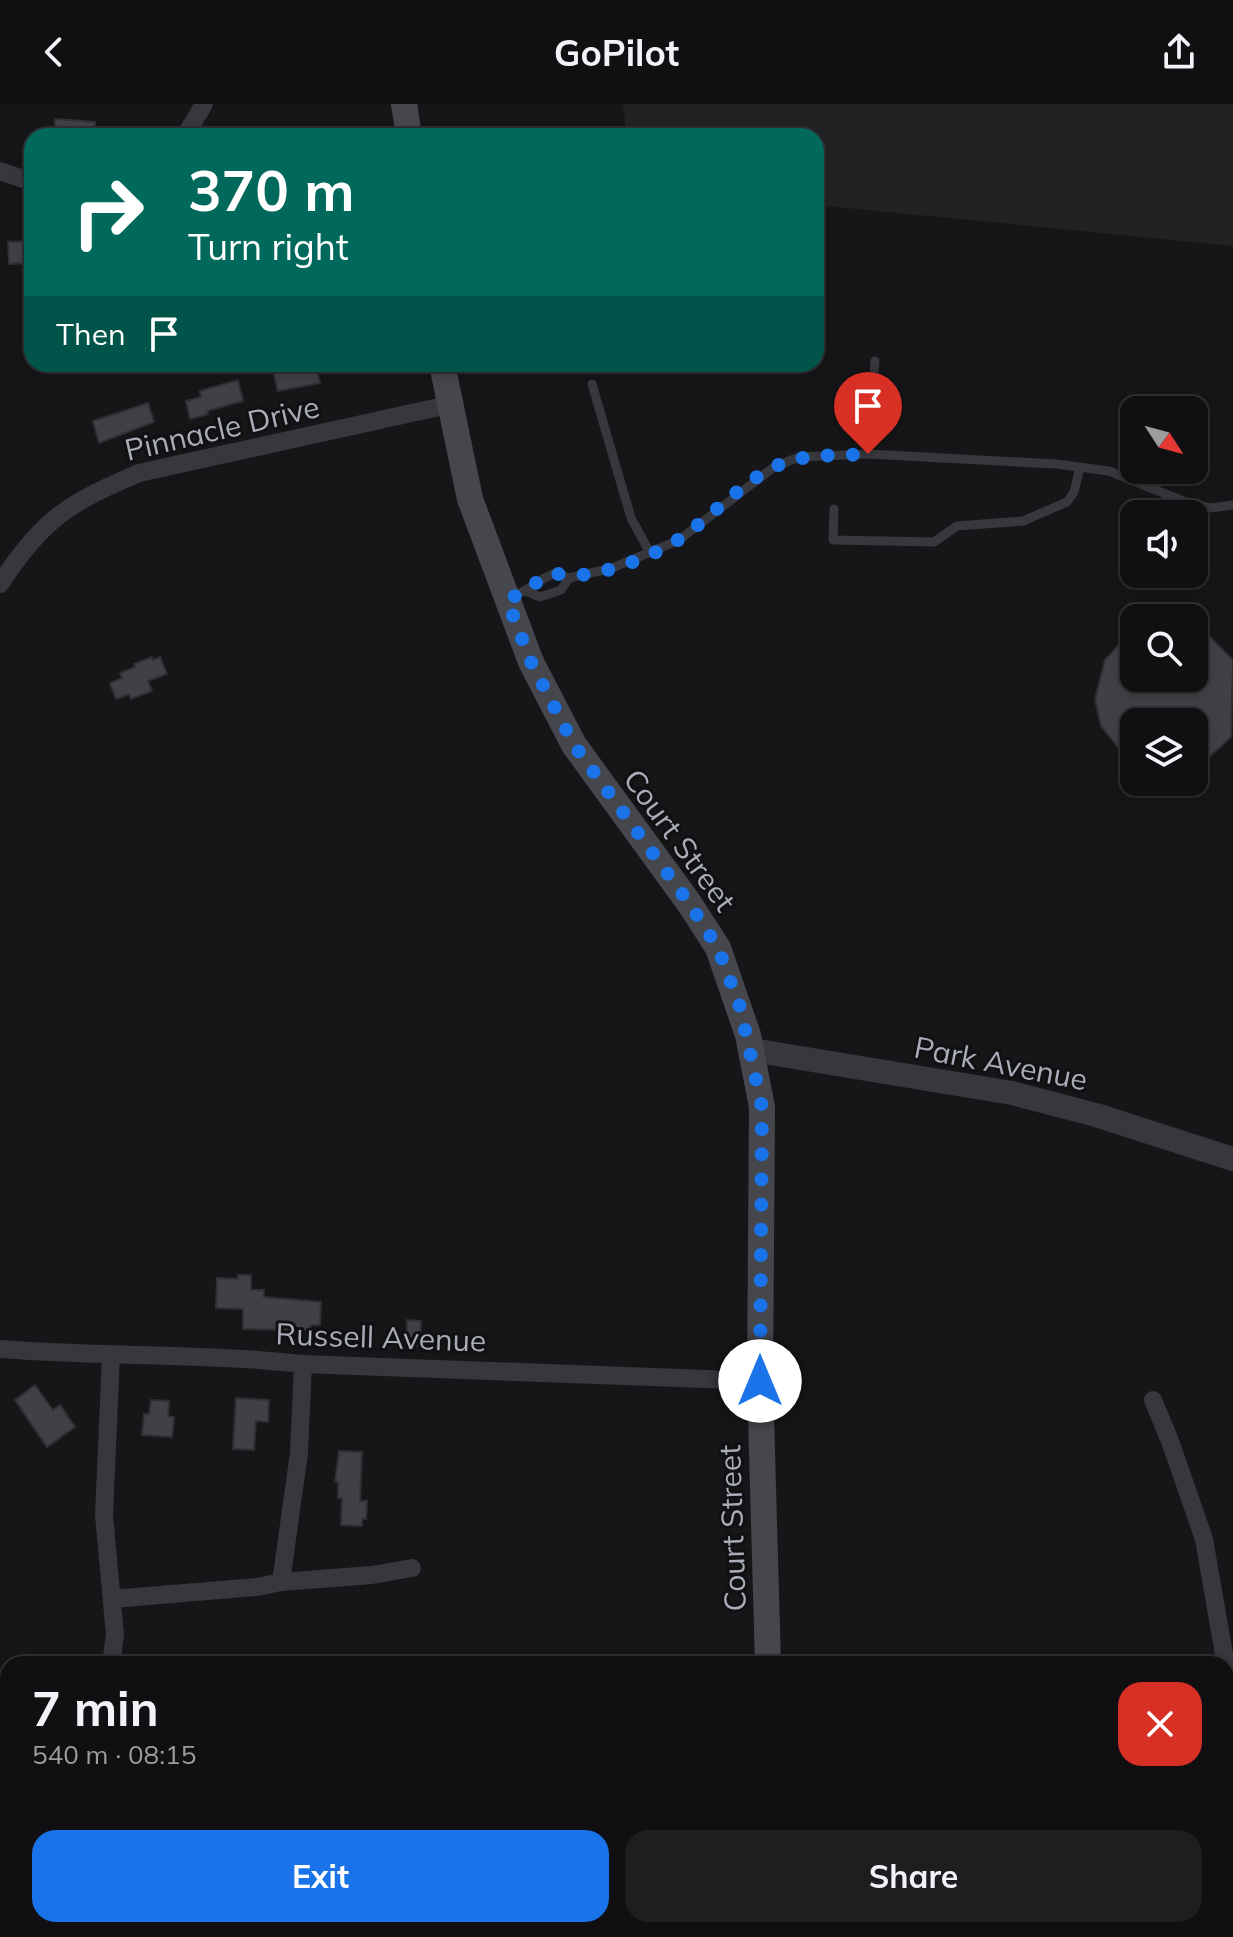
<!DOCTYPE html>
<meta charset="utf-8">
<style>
:root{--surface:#101012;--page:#1e1e20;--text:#f1f3f6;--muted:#9c9d9f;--line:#303032;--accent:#1a73e8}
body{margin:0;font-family:Mulish,sans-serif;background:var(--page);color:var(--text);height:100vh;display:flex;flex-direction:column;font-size:30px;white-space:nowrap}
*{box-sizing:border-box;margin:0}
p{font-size:26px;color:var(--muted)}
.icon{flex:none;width:44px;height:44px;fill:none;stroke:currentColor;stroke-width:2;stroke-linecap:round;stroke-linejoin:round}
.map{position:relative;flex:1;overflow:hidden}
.sheet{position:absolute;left:0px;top:1552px;width:1234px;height:282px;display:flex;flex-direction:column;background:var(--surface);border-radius:24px 24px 0 0;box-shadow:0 4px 12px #0003,0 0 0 2px var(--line)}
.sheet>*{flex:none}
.hud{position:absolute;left:24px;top:24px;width:800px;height:244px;border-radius:24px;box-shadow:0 4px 12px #0003,0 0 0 2px var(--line);background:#00695c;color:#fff;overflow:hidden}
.needle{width:52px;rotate:126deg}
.fabs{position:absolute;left:1120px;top:292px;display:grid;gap:16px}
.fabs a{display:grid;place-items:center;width:88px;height:88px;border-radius:16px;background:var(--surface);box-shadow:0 4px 12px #0003,0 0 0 2px var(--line);font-size:40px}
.pin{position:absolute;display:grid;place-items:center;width:68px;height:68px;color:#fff;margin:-82px -34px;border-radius:50% 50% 50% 0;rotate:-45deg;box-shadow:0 0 8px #0007}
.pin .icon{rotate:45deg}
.me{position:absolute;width:88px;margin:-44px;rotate:0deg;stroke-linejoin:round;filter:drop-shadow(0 0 6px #0008)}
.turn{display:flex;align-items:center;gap:28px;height:168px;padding:0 32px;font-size:36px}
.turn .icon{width:104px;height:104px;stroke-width:2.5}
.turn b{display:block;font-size:56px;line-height:68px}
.then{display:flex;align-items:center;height:76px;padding:0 32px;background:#0003;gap:16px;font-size:30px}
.round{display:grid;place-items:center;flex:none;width:84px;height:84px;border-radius:24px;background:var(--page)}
.headline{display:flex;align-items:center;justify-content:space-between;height:136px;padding:0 32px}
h1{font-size:48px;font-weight:700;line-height:60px}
.button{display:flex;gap:16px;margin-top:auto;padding:16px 32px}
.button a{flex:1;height:92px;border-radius:24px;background:var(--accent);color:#fff;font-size:32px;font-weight:700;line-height:92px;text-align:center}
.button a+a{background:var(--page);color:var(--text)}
header{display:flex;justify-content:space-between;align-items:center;height:104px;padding:0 32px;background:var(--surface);font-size:36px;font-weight:700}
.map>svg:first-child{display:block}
.built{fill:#222225}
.building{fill:#404145;stroke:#303034;stroke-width:2}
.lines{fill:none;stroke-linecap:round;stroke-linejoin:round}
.service{stroke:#37383d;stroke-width:9}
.minor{stroke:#37383d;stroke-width:18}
.tertiary{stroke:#37383d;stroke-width:24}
.secondary{stroke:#45474d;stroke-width:26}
.route{stroke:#1a73e8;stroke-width:14;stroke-dasharray:0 25.2}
.labels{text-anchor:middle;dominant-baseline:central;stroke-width:6;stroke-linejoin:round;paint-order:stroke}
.street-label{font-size:30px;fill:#a8adb8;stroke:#111113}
</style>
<header><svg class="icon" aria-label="back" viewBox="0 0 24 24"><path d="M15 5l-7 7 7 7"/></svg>GoPilot<svg class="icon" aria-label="share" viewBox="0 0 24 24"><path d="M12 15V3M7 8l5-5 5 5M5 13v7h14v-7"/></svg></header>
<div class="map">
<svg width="1233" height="1833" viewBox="0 0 1233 1833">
<rect width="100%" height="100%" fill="#161618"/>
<!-- built -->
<polygon class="built" points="623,0 1233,0 1233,142 816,101 816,32 627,32"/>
<!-- building -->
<g class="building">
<polygon points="55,15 95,18 94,32 54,32"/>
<polygon points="32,137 32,159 9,160 8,138"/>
<polygon points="271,260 315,260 320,279 278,287"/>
<polygon points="238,276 243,297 207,307 208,310 190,315 186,297 201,293 200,287"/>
<polygon points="148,299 154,318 99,339 93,317"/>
<polygon points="1194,525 1204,527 1233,556 1231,633 1194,667 1194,618 1134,618 1134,663 1101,622 1095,595 1105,556 1124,535 1134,531 1134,574 1194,574"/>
<polygon points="152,553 153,556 160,553 167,570 148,577 152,587 131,595 129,590 116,595 110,579 122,574 120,569 135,563 134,560"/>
<polygon points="238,1171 251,1171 251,1186 264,1186 264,1193 321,1198 320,1221 311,1221 311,1226 243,1225 243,1205 216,1204 217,1174 238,1175"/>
<polygon points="407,1216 421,1217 420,1242 406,1242"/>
<polygon points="35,1281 53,1306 60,1301 75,1323 47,1343 15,1296"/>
<polygon points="236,1294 269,1296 268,1318 256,1317 254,1346 233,1345"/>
<polygon points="151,1296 169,1297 168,1312 174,1313 172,1333 142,1331 144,1310 149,1310"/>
<polygon points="339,1347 362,1348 360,1397 367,1397 366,1415 362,1415 362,1422 341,1421 342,1394 338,1394 338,1378 335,1378"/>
</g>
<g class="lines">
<!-- service -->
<g class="service">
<polyline points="592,280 631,414 650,449"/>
<polyline points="1179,306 1180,305"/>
<polyline points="868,350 875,257"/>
<polyline points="1145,381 1152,366"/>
<polyline points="834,405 833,436 934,438 957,422 1023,417 1067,398 1074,388 1080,363"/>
<polyline points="526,487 540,493 561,486 569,474"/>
<path d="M510,494c17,-7 28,-18 45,-25l14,5 43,-10 67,-28 95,-73 25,-10 69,-3 188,10 53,7 74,30 28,7 22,-3"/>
</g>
<!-- minor -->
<g class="minor">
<polyline points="185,32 204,0"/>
<polyline points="0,67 32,78"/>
<path d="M0,480c43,-66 69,-81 139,-111l309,-68"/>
<path d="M0,1245c101,8 203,4 303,15l457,17"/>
<polyline points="111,1252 104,1411 115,1531 111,1560"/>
<polyline points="1153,1296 1170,1337 1204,1435 1233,1602"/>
<polyline points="281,1478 372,1471 412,1464"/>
<polyline points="112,1495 257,1483 281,1478 299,1349 303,1260"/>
<polyline points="0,1586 8,1584"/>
<polyline points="1226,1803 1233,1803"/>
<polyline points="136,1826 136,1833"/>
<polyline points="1014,1833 1060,1826"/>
</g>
<!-- tertiary -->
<g class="tertiary">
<polyline points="752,946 1012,989 1096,1011 1233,1055"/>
<polyline points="0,1730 8,1730"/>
</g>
<!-- secondary -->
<g class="secondary">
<polyline points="404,0 409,32"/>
<polyline points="442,260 470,395 531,558 574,641 689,799 718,844 748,931 762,1003 760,1277 768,1560"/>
<polyline points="782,1826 782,1833"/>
</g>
</g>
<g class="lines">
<!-- route -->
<path class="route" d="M760,1277l2,-274 -22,-100 -22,-59 -29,-45 -115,-158 -43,-83 -24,-62c18,-8 30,-20 48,-27 29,11 102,-17 127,-36 30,-21 62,-56 94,-71 29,-13 61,-10 92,-12"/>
</g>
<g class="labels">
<!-- street labels -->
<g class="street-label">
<text transform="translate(222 324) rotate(-13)">Pinnacle Drive</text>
<text transform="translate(680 736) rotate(54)">Court Street</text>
<text transform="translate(1001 959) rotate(11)">Park Avenue</text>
<text transform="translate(381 1233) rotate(2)">Russell Avenue</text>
<text transform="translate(732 1424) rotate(-92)">Court Street</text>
</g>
</g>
</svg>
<div class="fabs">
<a><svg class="needle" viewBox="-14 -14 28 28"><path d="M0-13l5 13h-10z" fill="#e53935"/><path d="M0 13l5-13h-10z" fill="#9c9d9f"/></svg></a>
<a><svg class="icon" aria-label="sound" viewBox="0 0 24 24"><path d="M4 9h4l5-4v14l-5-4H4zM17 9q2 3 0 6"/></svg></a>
<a><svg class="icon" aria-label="search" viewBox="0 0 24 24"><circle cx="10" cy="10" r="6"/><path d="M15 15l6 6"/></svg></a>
<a><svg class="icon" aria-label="layers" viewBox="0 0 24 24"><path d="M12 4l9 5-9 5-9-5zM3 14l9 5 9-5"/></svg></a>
</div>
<div class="pin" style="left:868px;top:350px;background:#d93025"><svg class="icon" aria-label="arrive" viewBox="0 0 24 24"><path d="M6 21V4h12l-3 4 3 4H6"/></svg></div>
<svg class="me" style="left:760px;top:1277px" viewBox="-20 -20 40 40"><circle r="19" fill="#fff"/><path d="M0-13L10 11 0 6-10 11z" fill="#1a73e8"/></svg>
<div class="hud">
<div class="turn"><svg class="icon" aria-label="right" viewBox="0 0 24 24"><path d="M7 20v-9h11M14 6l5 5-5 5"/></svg><div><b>370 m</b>Turn right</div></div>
<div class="then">Then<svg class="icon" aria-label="arrive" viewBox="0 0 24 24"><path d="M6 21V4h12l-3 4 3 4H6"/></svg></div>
</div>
<section class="sheet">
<div class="headline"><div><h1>7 min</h1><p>540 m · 08:15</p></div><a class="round" style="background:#d93025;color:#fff"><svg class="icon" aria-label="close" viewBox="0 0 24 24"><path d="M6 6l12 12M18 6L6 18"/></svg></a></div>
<div class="button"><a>Exit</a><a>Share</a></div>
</section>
</div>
